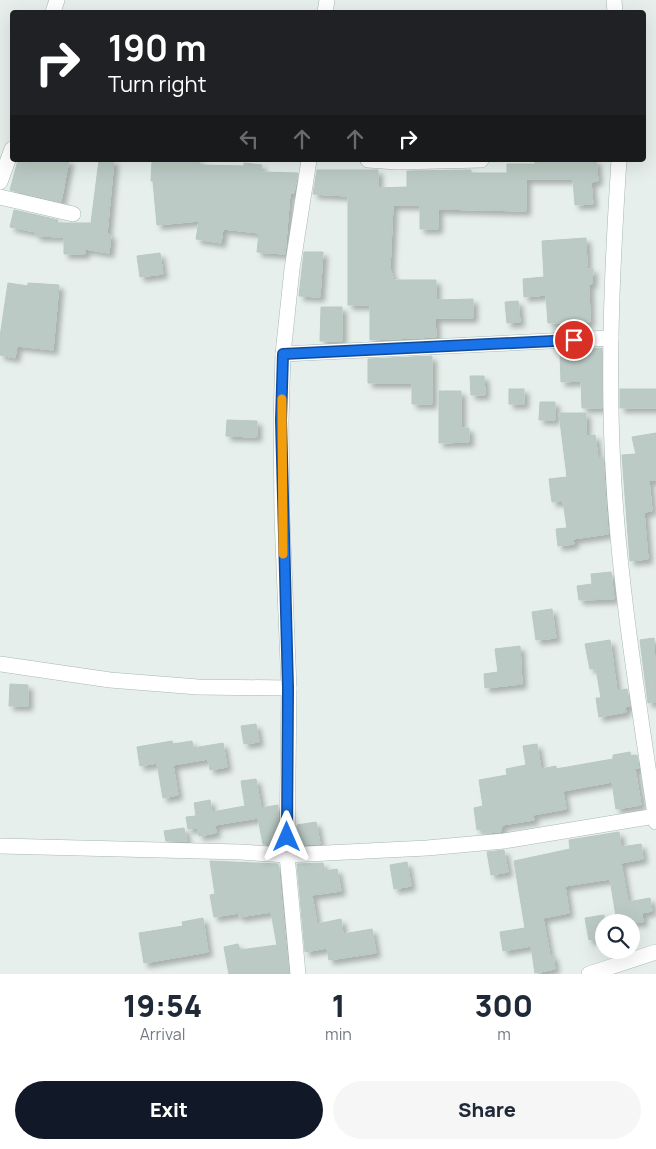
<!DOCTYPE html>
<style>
:root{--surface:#fff;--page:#f6f6f7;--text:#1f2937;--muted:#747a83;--accent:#111827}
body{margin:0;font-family:Manrope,sans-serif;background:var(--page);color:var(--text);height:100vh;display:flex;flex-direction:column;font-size:19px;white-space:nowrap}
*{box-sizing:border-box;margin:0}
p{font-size:16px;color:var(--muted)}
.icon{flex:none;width:28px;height:28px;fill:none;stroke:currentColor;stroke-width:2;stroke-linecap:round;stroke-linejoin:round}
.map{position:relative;height:974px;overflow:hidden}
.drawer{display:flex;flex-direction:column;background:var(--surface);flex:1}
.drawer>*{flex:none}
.top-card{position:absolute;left:10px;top:10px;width:636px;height:152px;border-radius:5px;box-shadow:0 5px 20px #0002;background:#202124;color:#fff;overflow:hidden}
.tools{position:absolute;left:595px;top:914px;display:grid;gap:10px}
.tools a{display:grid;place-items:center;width:45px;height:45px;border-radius:50%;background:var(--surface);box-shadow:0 5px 20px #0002;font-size:25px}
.pin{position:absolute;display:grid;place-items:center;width:42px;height:42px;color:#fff;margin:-21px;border:2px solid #fff;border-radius:50%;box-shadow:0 1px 5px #0007}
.me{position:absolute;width:55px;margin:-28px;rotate:0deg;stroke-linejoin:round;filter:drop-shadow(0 0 4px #0008)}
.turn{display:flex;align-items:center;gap:18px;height:105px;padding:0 15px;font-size:22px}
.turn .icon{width:65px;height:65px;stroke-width:2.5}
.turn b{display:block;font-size:35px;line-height:42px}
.lanes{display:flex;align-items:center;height:48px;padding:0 15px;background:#0003;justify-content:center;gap:25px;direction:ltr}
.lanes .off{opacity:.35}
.eta{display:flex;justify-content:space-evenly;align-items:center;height:85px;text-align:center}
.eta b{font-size:30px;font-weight:800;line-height:35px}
.primary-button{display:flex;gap:10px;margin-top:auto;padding:10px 15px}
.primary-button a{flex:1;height:58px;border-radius:30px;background:var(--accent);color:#fff;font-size:20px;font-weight:800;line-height:58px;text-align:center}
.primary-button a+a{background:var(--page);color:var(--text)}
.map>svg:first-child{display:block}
.building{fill:#bbcac4;stroke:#b8c9c2;filter:url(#shadow)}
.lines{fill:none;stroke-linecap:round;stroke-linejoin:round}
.street-casing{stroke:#a8b8b2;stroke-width:16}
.street{stroke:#fff;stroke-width:15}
.route-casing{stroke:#114b97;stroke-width:12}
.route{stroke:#1a73e8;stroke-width:9}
.slow{stroke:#f59e0b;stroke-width:9}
</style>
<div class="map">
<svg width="656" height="974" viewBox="0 0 656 974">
<defs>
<filter id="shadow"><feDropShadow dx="4.5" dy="4.5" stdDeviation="2.5" flood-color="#0004"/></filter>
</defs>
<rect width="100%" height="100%" fill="#e6efeb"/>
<!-- building -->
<g class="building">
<polygon points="18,160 69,160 61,202 10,190"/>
<polygon points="99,160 114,160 107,234 111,235 109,253 85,249 85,254 64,254 64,237 36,236 36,232 10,227 14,210 58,220 57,223 91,223"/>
<polygon points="152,160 200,160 200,165 244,166 244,163 262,165 261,172 298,173 294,193 290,193 285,254 257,252 259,233 223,229 221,243 196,239 199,221 157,225 153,181 151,181"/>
<polygon points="535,160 596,160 598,181 591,182 593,204 575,205 573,179 526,179 526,211 438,209 438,229 420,229 420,205 393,205 390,269 394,280 436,280 436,300 473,299 473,318 435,318 436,337 370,340 370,305 348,305 348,196 313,194 317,170 378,170 378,188 407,187 407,171 471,170 471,173 507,173 507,164 535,164"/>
<polygon points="586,238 587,269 593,269 592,284 589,284 590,322 548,323 546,295 524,297 523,279 544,277 542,241"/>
<polygon points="304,252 323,252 320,297 299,296"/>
<polygon points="160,253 163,274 140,277 137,256"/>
<polygon points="8,283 28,286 28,283 59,285 53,350 17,346 15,358 0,355 0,337"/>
<polygon points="518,301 520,322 507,323 505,302"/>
<polygon points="321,307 342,307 342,341 320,341"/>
<polygon points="602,348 602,408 582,408 581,381 561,382 560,353 583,352 583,349"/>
<polygon points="432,356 432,404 412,404 412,383 368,383 368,359"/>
<polygon points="470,376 484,376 485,395 471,395"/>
<rect x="509" y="389" width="15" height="15"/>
<rect x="620" y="389" width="36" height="19"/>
<polygon points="439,391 461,391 461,428 469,428 469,442 439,443"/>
<polygon points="540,402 555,402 555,420 539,420"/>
<polygon points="559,413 586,413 586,436 595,435 598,458 603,457 608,534 573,539 574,544 558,546 556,529 567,528 563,501 552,502 549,479 567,477"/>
<polygon points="227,420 257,421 257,437 226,436"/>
<polygon points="656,433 656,480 649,480 652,511 644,512 648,559 630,561 622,455 636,454 632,437"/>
<polygon points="611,572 614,599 579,600 577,586 592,584 591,574"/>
<polygon points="552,609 556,638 536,640 532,612"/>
<polygon points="654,638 656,702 648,703 640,640"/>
<polygon points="610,640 617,691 627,689 630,706 625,707 626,712 599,717 596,698 601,698 596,668 590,669 585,644"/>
<polygon points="520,646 522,684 485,688 484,674 498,672 495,649"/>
<polygon points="10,684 28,685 28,706 9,706"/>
<polygon points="256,724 259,742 244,744 241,726"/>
<polygon points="172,741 173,744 192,741 193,748 223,743 227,767 210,770 208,759 173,765 178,795 163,798 157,763 140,766 137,747"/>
<polygon points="537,744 541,769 556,766 556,769 613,759 613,755 630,752 631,756 637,755 639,768 635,768 641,805 616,809 612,782 563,791 566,809 533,815 534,820 502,825 501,832 484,833 483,829 477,830 474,808 483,806 479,780 507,775 506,769 526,765 523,746"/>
<polygon points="256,779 261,808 278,805 278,845 263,844 258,818 215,825 216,833 199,836 198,828 188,829 186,817 196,816 194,803 210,800 212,812 245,806 241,781"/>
<polygon points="316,822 320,844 296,845 297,825"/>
<polygon points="184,828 187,841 166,841 164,831"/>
<polygon points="619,832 621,847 641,844 643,859 621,863 628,902 650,898 652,911 642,913 643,922 617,922 610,879 565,886 569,913 543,918 550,956 553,955 555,969 535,973 531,946 503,951 500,932 525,928 514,861 570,849 569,840"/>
<polygon points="504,850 508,872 491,875 487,852"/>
<polygon points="210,861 278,864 289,974 229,974 224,947 238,944 240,950 277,945 271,912 239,917 239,913 214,917 210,895 215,894"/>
<polygon points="407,862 411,886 394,889 390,865"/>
<polygon points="323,863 325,871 337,869 341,891 312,895 317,924 341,919 343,934 372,929 376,953 329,960 327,948 305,952 297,864"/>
<polygon points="604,915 604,937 589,940 585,918"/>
<polygon points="203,918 208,952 144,963 139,933 183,926 182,922"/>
</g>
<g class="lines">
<defs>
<g id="street">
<polyline points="614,0 615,12"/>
<polyline points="53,12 57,0"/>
<polyline points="325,12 327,0"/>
<polyline points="368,160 397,162 481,160"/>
<path d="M619,160c-7,108 -12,217 -5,325 7,113 26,225 42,337"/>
<polyline points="0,182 12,149"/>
<polyline points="0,197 73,214"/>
<polyline points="283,354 611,338"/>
<polyline points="0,664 110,680 198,687 289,688"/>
<polyline points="0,846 240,852 287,855 427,848 504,841 656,816"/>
<polyline points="298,974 287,855 289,688 282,517 281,421 283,354 292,269 309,160"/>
<polyline points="589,974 656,952"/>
</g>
</defs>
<!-- street casing -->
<use href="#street" class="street-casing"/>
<!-- street -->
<use href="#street" class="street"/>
</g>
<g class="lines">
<defs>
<polyline id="route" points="287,837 288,688 281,420 283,354 574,340"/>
</defs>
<!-- route casing -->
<use href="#route" class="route-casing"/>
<!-- route -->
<use href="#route" class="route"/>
<!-- slow -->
<polyline class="slow" points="282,399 283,554"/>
</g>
</svg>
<div class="tools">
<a><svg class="icon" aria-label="search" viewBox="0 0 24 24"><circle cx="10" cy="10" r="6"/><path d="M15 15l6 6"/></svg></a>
</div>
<div class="pin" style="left:574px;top:340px;background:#d93025"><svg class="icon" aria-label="arrive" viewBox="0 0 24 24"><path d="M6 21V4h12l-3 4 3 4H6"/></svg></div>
<svg class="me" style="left:287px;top:837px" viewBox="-20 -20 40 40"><path d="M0-17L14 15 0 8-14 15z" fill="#1a73e8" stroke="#fff" stroke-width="4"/></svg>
<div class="top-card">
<div class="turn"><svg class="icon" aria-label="right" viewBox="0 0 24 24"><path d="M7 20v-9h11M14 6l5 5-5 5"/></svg><div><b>190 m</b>Turn right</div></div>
<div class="lanes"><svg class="icon off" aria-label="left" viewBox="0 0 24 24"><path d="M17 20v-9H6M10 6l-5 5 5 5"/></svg><svg class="icon off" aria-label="ahead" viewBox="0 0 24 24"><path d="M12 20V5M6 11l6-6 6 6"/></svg><svg class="icon off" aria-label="ahead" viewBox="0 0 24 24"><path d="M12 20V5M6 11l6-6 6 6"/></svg><svg class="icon" aria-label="right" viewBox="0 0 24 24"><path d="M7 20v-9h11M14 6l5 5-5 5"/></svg></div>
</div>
</div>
<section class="drawer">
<div class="eta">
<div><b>19:54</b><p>Arrival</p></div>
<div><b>1</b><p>min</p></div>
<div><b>300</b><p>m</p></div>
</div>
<div class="primary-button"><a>Exit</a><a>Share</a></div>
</section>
